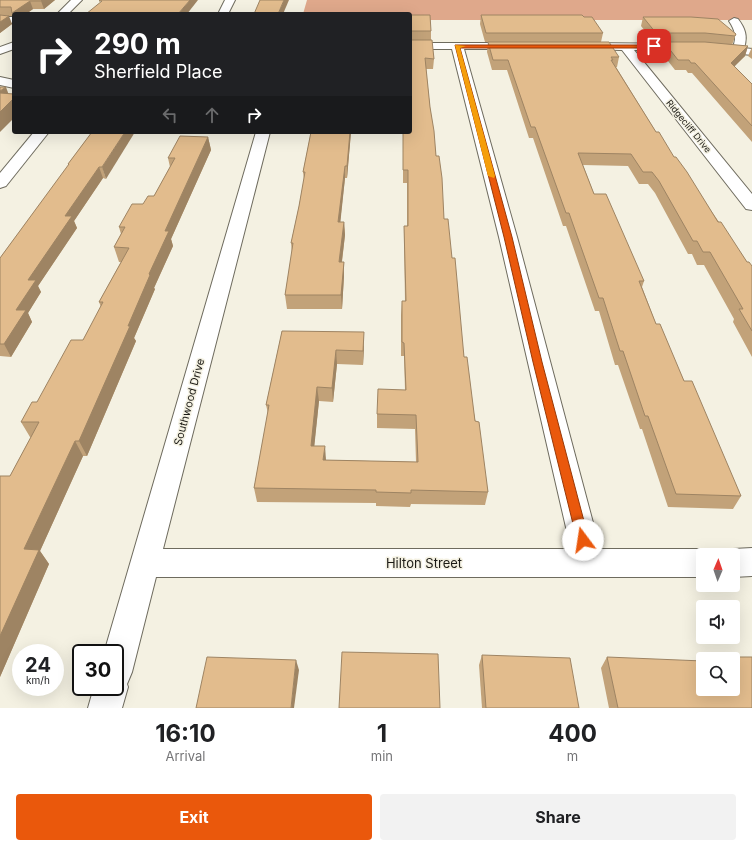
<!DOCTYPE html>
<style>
:root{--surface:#fff;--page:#f2f2f2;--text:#202124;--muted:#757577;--accent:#ea580c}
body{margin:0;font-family:Inter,sans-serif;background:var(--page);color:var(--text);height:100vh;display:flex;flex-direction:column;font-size:15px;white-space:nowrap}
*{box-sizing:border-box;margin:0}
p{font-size:13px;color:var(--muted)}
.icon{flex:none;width:22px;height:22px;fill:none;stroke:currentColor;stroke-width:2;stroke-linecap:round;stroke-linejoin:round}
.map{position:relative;height:708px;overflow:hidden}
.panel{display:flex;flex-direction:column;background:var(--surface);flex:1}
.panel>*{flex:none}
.guide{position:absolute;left:12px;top:12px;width:400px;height:122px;border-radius:4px;box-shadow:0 4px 16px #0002;background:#202124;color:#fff;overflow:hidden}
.needle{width:26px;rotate:2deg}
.buttons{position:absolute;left:696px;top:548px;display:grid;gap:8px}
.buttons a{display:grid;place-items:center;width:44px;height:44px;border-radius:4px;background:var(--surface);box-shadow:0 4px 16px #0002;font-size:20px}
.speed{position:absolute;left:12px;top:644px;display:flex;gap:8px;font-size:20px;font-weight:700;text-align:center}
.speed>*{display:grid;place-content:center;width:52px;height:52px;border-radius:50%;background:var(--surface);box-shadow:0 4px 16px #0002;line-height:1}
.speed small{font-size:10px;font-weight:400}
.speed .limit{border:2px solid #111;border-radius:6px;background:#fff;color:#111}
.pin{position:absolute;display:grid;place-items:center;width:34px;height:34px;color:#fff;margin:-17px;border-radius:8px;box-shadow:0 2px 6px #0006}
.me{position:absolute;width:44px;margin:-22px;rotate:346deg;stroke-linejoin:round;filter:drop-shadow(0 0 3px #0008)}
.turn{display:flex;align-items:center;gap:14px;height:84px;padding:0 16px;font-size:18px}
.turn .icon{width:52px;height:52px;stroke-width:2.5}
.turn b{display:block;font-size:28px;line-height:34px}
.lanes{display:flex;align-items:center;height:38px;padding:0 16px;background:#0003;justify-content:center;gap:20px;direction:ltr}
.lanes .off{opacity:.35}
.eta{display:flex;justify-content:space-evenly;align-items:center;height:68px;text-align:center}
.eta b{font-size:24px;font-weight:700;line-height:28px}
.cta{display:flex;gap:8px;margin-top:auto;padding:8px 16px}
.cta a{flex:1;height:46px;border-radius:4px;background:var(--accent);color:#fff;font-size:16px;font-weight:700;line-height:46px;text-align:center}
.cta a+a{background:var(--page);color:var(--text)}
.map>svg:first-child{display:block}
.forest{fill:#dfa88b}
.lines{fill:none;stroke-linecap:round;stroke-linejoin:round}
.street-casing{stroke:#6e6b5e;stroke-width:2}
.street{fill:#fff;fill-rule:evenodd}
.wall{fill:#c2a279}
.shaded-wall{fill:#9e8463}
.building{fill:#e2bc8d;stroke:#9e8463}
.route{fill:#ea580c;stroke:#983908}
.slow{fill:#f59e0b}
.labels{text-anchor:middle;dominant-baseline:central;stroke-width:3;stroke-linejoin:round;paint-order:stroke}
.far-street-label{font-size:9px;fill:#1b1a15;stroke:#f4f1e2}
.street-label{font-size:11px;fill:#1b1a15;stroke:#f4f1e2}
.near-street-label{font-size:13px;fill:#1b1a15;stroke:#f4f1e2}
</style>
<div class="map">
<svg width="752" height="708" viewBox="0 0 752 708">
<rect width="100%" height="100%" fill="#f4f1e2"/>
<!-- forest -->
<polygon class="forest" points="307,0 752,0 752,20 410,20 410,14 303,14"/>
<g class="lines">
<defs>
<g id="street">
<polygon points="71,0 82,0 68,14 57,14"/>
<polygon points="225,0 235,0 228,14 218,14"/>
<rect x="0" y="17" width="14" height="6"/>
<path d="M734,18l4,1c7,9 10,17 6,29l8,1v6l-50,-5h-68l118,144v16l-6,-1 -124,-159 -39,-1 -6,-3 6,-3 119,1 31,3c4,-10 2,-17 -4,-26z"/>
<polygon points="14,42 14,49 0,54 0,47"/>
<polygon points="410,43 517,43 523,46 517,49 464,49 517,237 600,549 703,549 714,555 703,555 703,577 156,577 132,672 127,684 128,687 122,708 88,708 94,687 115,687 115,653 104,653 256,132 270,132 163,549 571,549 499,237 452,49 410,49"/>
<polygon points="0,77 14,80 14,88 0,85"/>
<polygon points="34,132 49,132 6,186 0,188 0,173"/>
<polygon points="752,548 752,576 733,577 733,555 722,555 723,553 733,549"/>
</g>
</defs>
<!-- street casing -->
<use href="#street" class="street-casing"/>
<!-- street -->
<use href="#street" class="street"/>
</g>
<!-- wall -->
<g class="wall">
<polygon points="0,0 55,0 44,9 33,9 26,14 14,14 14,18 13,16 8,16 12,24 0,33"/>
<polygon points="410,15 431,31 431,40 434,59 433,69 426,69 430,107 444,219 452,258 464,357 488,492 485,505 411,504 410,507 376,506 376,503 257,502 254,488 268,413 266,405 282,331 364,346 363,365 337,364 333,402 319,401 314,446 326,460 416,462 415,429 377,428 377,414 405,390 404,356 401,356 401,315 402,301 405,301 404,239 404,226 407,226 407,183 403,183 403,132"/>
<polygon points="481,15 584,17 603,33 601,42 619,57 617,67 616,67 656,132 747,262 752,266 752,357 733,322 734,319 704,265 697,265 692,254 688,254 655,193 648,184 639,184 628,166 583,165 594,194 644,281 642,287 656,324 741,496 733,509 668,507 642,429 640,429 618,365 615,365 599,311 595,311 566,226 563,226 533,138 529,138 507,70 492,70 487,52 488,42 485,42 480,24"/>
<polygon points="643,17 736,34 732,45 748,46 745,56 734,66 752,84 752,142 692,73 688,73 686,70 675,70 661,52 664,42 654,42 641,26"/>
<polygon points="752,47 752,59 748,56"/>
<polygon points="92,132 106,179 103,178 74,221 77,228 38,286 41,292 28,313 32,322 11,357 0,356 0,258 68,166 68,164"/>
<polygon points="311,132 351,132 347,178 345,178 340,222 344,222 345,235 342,262 344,262 344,276 342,309 287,309 285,295 292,253 291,243 299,206 304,179 303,172"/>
<polygon points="208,137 211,150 171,239 173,246 154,288 155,289 134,338 136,341 87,456 83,456 40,551 49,564 0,677 10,476 31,437 30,437 21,422 37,402 83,340 101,307 99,302 121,262 119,262 114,247 121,234 119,227 143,204 154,196 170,167 168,158"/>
<polygon points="482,655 579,708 482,708 479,665"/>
<polygon points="607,657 733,689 733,660 736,657 752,708 609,708 601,668"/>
</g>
<!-- shaded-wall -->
<g class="shaded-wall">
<polygon points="42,0 55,0 44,9 41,1"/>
<polygon points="190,0 198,0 187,14 178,14"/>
<polygon points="284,0 289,0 283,14 278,14"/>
<polygon points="30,1 33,9 26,14 14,14 14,18 12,13"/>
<polygon points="9,16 12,24 0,33 0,22"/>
<polygon points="748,46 745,56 728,73 731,63"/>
<polygon points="6,87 11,101 0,100 0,91"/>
<polygon points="14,98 14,118 0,132 0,112"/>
<polygon points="125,132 135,132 106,179 102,167"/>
<polygon points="350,132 351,132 347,178 347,166"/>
<polygon points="208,137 211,150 171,239 173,246 154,288 155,289 134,338 136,341 87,456 79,441 128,326 149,274 165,231"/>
<polygon points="345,166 345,178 339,235 338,222"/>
<polygon points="99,167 103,178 74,221 77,228 38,286 41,292 28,313 32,322 11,357 4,344 16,310 28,280 65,216"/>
<polygon points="344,222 345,235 340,276 339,262"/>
<polygon points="344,262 344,276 342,309 341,295"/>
<polygon points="364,332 364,346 363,365 363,351"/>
<polygon points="336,350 337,364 333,402 332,388"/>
<polygon points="317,387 319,401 313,459 311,446"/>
<polygon points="75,441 83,456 40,551 49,564 0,677 0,636 24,549"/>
<polygon points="325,446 326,460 323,460"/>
<polygon points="296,660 299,670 294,708 291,708"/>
</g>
<!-- building -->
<g class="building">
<polygon points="0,0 42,0 41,1 30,1 12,13 11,7 0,7"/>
<polygon points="100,0 190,0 178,14 86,14 102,1 99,1"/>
<polygon points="260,0 284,0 278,14 254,14"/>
<polygon points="0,15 9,16 0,22"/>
<polygon points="410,15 430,15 431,31 410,31 410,33"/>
<polygon points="481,15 582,15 584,17 592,17 603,33 486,33"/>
<polygon points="643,17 691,17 718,19 736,34 735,36 705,33 656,33"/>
<polygon points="410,40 432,40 434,59 425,58 430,107 434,131 436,156 439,156 442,178 444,219 448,219 452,258 455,258 464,357 467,357 475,421 479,422 488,492 411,490 411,493 376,492 376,490 254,488 269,405 266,405 282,331 364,332 363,351 336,350 332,388 317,387 311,446 325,446 323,460 418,462 416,415 377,414 378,389 406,390 404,343 402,342 402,301 406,301 404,226 408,226 408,170 403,170 403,132 410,132"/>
<polygon points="488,42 609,42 619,57 611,57 613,60 611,60 656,132 659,132 674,157 676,157 687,172 718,222 721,222 747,262 749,262 752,266 752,331 739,309 743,309 710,252 703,252 697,241 693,241 659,181 652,172 643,172 631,154 578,153 594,194 606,194 644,281 639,281 656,324 660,324 684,381 692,381 741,496 676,494 648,416 645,416 623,351 620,351 603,298 599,298 569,213 566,213 535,127 531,127 508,60 493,60"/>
<polygon points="664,42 705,42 748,46 731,63 752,84 752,126 695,63 691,63 689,60 678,60"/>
<polygon points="0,87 6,87 0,91"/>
<polygon points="0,93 14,94 14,98 0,112"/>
<polygon points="92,132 125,132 102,167 99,167 65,216 72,216 28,280 36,280 16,310 26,310 4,344 0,344 0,258 69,164 68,164"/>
<polygon points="311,132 350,132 347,166 345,166 338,222 344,222 339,262 344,262 341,295 285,295 293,243 291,243 299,206 305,172 303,172"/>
<polygon points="180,136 208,137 165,231 169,231 149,274 150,275 128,326 130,326 79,441 75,441 24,549 39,550 0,636 0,476 10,476 39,422 21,422 32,402 37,402 71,340 83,340 103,302 99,302 129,248 114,247 125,227 119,227 132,204 143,204 148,196 154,196 175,158 168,158"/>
<polygon points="342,652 438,654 440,708 339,708"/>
<polygon points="482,655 570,658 579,708 486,708"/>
<polygon points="207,657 296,660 291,708 196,708"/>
<polygon points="607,657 703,661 703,689 733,689 733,662 738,662 736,657 752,657 752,708 618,708"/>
</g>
<!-- route -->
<polygon class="route" points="455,45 654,45 656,46 654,48 460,48 512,237 542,362 589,540 588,543 583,545 579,543 577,540 533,362 504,237"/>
<!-- slow -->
<polygon class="slow" points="455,45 466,46 460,48 495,176 494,178 488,176"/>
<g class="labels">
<!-- far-street labels -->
<g class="far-street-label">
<text transform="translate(689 126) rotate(51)">Ridgecliff Drive</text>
</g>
<!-- street labels -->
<g class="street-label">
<text transform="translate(189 402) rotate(-75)">Southwood Drive</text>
</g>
<!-- near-street labels -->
<g class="near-street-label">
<text x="424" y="563">Hilton Street</text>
</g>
</g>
</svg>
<div class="buttons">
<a><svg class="needle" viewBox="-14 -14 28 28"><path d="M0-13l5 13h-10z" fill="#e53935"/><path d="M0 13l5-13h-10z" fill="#757577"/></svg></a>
<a><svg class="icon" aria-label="sound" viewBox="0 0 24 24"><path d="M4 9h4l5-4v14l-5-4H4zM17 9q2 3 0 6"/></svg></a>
<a><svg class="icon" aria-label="search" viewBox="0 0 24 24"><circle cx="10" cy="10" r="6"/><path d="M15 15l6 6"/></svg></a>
</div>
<div class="speed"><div>24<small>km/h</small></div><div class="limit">30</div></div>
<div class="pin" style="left:654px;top:46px;background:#d93025"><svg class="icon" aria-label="arrive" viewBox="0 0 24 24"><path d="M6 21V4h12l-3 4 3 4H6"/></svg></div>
<svg class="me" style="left:583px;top:540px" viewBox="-20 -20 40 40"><circle r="19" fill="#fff"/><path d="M0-13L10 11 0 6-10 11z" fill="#ea580c"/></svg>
<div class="guide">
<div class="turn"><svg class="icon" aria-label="right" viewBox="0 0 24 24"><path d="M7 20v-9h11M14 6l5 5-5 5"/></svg><div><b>290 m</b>Sherfield Place</div></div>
<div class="lanes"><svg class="icon off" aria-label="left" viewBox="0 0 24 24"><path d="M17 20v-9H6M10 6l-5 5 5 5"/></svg><svg class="icon off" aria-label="ahead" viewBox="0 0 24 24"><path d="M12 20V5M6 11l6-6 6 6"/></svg><svg class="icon" aria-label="right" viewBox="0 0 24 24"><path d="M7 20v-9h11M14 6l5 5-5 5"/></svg></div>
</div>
</div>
<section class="panel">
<div class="eta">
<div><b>16:10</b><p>Arrival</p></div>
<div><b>1</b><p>min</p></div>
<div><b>400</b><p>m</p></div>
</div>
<div class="cta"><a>Exit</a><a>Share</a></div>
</section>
